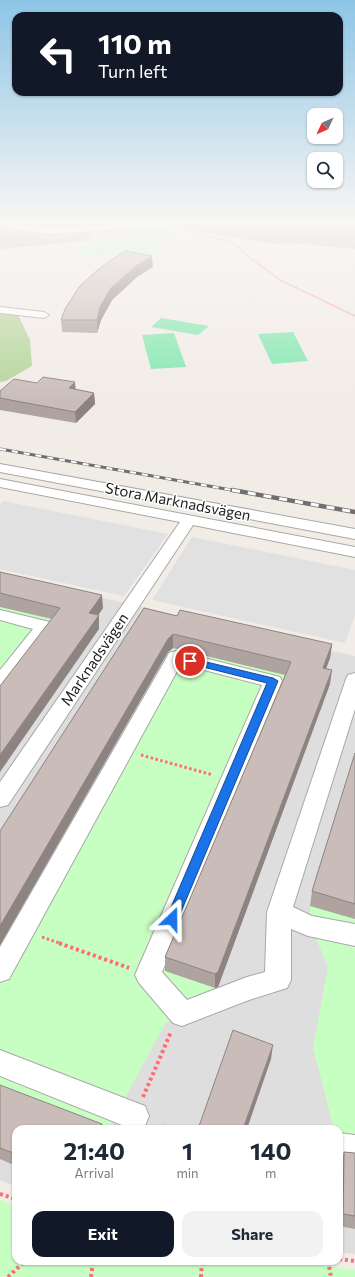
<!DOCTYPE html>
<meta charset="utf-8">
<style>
:root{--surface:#fff;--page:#f2f2f3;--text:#1f2937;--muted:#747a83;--accent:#111827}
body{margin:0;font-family:Commissioner,sans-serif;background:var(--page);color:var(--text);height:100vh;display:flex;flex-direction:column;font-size:15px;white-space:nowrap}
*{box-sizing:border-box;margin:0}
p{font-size:13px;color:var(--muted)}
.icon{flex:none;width:22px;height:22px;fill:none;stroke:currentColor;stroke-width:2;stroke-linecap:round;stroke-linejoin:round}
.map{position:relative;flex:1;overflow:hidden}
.panel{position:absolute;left:12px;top:1125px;width:331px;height:140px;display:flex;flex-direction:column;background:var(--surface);border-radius:12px;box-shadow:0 1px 3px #0004}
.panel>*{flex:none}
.banner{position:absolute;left:12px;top:12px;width:331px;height:84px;border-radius:12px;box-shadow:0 1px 3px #0004;background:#111827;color:#fff;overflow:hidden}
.needle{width:26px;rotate:226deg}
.controls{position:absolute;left:307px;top:108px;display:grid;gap:8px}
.controls a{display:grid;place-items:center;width:36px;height:36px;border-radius:8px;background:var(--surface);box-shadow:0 1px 3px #0004;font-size:20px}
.pin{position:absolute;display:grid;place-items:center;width:34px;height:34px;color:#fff;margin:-17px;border:2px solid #fff;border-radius:50%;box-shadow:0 1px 4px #0007}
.me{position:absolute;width:44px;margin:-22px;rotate:23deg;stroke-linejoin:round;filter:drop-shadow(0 0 3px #0008)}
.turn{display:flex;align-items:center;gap:14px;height:84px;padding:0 20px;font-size:18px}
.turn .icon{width:52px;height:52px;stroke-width:2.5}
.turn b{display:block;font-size:28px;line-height:34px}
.eta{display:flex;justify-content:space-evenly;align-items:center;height:68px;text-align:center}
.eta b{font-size:24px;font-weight:700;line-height:28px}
.action{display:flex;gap:8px;margin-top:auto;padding:8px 20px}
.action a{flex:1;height:46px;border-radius:12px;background:var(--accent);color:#fff;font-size:16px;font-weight:700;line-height:46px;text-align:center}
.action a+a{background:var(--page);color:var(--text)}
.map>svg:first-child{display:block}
.residential{fill:#dfdede}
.construction{fill:#c8c4b1}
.forest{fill:#b4d498}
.park{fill:#c7fec2}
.pitch{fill:#7fe7ad}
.parking{fill:#e1e1e1}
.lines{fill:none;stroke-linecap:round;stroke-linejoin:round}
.minor-casing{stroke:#a8a8a8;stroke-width:2}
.path-far2{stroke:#ff6b75;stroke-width:1.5;stroke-dasharray:1 1;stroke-linecap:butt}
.path-far1{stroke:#ff6b75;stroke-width:3;stroke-dasharray:2.5 2.5;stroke-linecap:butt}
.path{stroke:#ff6b75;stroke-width:4;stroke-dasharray:3 3;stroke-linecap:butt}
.minor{fill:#fff;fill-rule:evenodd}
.rail-far1-casing{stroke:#6f6f6f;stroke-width:3}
.rail-casing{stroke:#6f6f6f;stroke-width:4.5}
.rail-far1{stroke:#fff;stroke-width:2;stroke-dasharray:6;stroke-linecap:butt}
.rail{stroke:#fff;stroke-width:3;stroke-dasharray:8;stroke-linecap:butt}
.wall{fill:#aea39f}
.shaded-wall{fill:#8d8482}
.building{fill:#cabdb9;stroke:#8d8482}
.route{fill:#1a73e8;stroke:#114b97}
.labels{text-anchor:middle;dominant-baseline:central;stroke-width:3;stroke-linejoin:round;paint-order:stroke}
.street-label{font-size:15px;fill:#212121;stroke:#fff}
</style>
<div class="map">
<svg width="355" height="1277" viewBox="0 0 355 1277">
<rect width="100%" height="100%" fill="#f2ece7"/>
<!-- residential -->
<polygon class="residential" points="0,574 355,656 355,1254 339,1252 339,1129 16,1129 16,1187 0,1180"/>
<!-- construction -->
<polygon class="construction" points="0,223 355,223 355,249 292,243 281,245 190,231 0,249"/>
<!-- forest -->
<polygon class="forest" points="0,313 18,315 30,340 32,366 6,381 0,382"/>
<!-- park -->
<g class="park">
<polygon points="181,224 186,226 182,234 178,234 151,254 119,254 99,256 70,253 92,240 89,233 90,228"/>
<polygon points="0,606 62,621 0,703"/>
<polygon points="173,648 290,676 165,971 217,988 182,1014 165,1024 108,1129 82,1129 0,1097 0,946"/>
<polygon points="310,906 355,919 355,1160 339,1149 339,1129 334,1129 313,1048 328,967 311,927"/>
<polygon points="0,1200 16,1206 16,1261 288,1261 355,1270 355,1277 0,1277"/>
</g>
<!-- pitch -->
<g class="pitch">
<polygon points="161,318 209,326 198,335 151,327"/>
<polygon points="293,332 308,361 272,364 258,334"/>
<polygon points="174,333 186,367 151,369 142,335"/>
</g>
<!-- parking -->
<g class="parking">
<polygon points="3,501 168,534 124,596 0,569 0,504"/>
<polygon points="192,537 355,570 355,615 345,643 152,600"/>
</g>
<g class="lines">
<defs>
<g id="minor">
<polygon points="0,223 15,223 49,228 134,223 192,223 188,226 49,234 0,227"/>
<polygon points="0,307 44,312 49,315 44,318 0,313"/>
<polygon points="0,464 355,529 355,539 0,472"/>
<polygon points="0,479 355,547 355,557 193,525 8,805 0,807 0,782 180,522 0,487"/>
<polygon points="0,610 50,622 53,626 7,687 0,689 0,670 33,629 0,620"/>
<polygon points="176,651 280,677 282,681 162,972 187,1000 247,977 265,972 267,912 346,679 348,675 355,673 355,709 293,907 312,916 355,924 355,946 308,936 291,929 291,980 287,988 249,1000 182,1026 173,1023 139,983 135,975 262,685 181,664 9,979 0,982 0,947 167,657 169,653"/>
<polygon points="0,1050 145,1106 149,1116 145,1126 138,1129 132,1129 0,1076"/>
<polygon points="339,1133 355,1135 355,1165 339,1163"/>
</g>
</defs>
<!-- minor casing -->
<use href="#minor" class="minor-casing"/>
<!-- path-far2 -->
<polyline class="path-far2" points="192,234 226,240 235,244 246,255 280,280 355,316"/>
<!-- path-far1 -->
<g class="path-far1">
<polyline points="141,755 213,775"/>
<polyline points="42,937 62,944"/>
</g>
<!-- path -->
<g class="path">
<polyline points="59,943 129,968"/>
<polyline points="143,1097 171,1032"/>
<polyline points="0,1194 16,1199"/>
<polyline points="339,1259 355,1261"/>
<polyline points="328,1261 331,1277"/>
<polyline points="8,1277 25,1261"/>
<polyline points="91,1277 93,1261"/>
<polyline points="201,1277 202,1261"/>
</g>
<!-- minor -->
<use href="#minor" class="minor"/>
<defs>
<polyline id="rail-far1" points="0,449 237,491"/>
<polyline id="rail" points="232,490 355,512"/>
</defs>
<!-- rail-far1 casing -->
<use href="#rail-far1" class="rail-far1-casing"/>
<!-- rail casing -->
<use href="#rail" class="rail-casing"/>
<!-- rail-far1 -->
<use href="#rail-far1" class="rail-far1"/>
<!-- rail -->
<use href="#rail" class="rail"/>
</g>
<!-- wall -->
<g class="wall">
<polygon points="31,223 89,223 48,226"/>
<polygon points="153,267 137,277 112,300 101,320 97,333 62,332 61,320"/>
<polygon points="75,389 94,393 95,404 76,423 0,410 0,391"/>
<polygon points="0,572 103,608 98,615 99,629 52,619 0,607"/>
<polygon points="177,616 332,644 330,658 326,669 330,684 218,987 215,988 165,971 165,957 285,675 173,648 168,652 0,945 0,831"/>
<polygon points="355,753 355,919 310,906 312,891"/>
<polygon points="0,1085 16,1129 16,1166 0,1159"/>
<polygon points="344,1152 355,1153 355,1229 339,1226 341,1165"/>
</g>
<!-- shaded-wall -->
<g class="shaded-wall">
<polygon points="152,256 153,267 137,277 112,300 101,320 97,333 97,320 100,307 111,288 136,266"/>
<polygon points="75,382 76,394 69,388"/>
<polygon points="94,393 95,404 76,423 75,412"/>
<polygon points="102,595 103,608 90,627 89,613"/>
<polygon points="99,615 99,629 0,772 0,755"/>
<polygon points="173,634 173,648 168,652 0,945 0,926 168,639"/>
<polygon points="332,644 330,658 321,682 323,668"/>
<polygon points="332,670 330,684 218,987 215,988 215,974"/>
<polygon points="273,1045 271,1059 247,1129 243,1129"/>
<polygon points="102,1124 102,1129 100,1129"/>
</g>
<!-- building -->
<g class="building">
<polygon points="126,251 152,256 136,266 111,288 100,307 97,320 61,320 65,309 79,287 94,273 109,261"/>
<polygon points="43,377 75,382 69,388 94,393 75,412 0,398 0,391 14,379 37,383"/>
<polygon points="0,572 102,595 89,613 99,615 0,755 0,686 60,608 0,593"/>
<polygon points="144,608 177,616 180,610 332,644 323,668 332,670 218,972 215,974 165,957 291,662 173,634 168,639 0,926 0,831"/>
<polygon points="355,753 355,904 312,891"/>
<polygon points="233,1030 273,1045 243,1129 198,1129"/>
<polygon points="0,1085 102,1124 100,1129 16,1129 16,1154 0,1148"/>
<polygon points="163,1125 174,1129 161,1129"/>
<polygon points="344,1152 355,1153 355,1216 343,1214"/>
</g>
<!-- sky -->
<linearGradient id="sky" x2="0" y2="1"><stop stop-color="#8dc5e6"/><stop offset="0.55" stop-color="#f9f6f4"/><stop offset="1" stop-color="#f9f6f4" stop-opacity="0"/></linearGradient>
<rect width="355" height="402" fill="url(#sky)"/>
<!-- route -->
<polygon class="route" points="190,658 273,678 278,681 178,919 176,923 172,924 168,923 166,919 267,683 187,663 186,661 187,659"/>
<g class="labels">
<!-- street labels -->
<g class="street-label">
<text transform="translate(178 501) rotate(11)">Stora Marknadsvägen</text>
<text transform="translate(94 659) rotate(-56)">Marknadsvägen</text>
</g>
</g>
</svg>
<div class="controls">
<a><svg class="needle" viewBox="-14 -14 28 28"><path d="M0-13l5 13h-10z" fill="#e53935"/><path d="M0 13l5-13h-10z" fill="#747a83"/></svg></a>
<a><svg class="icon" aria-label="search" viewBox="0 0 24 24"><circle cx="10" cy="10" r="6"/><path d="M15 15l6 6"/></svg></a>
</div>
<div class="pin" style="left:190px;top:661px;background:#d93025"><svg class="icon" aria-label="arrive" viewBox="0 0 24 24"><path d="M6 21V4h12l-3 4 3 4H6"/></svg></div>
<svg class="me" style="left:172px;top:919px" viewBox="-20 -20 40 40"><path d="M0-17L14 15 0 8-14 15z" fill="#1a73e8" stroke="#fff" stroke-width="4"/></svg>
<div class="banner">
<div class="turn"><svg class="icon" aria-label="left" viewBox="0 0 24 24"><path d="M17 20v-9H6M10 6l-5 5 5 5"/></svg><div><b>110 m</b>Turn left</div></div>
</div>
<section class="panel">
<div class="eta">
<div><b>21:40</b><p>Arrival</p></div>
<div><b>1</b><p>min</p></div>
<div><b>140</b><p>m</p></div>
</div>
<div class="action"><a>Exit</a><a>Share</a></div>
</section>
</div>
